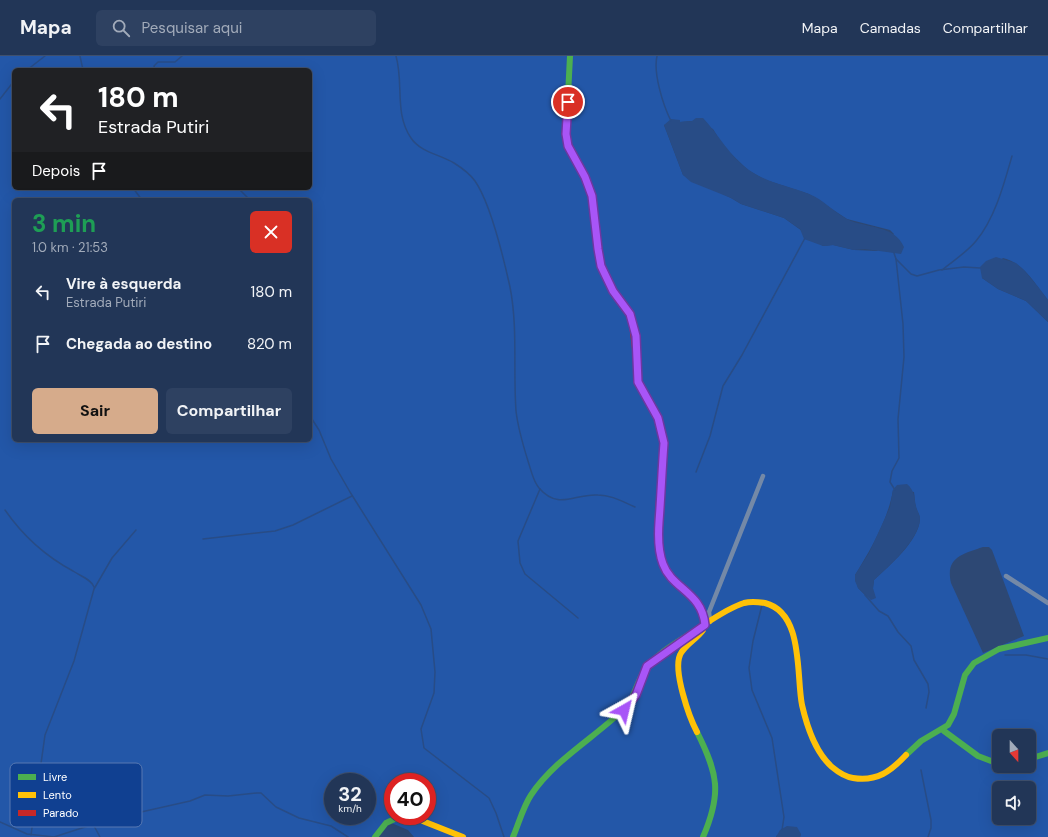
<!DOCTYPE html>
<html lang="pt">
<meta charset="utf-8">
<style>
:root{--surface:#223657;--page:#2e4161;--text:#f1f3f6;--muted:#a2abba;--line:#3f506d;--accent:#d6ab8b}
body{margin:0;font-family:"DM Sans",sans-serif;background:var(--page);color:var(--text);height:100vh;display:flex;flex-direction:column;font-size:15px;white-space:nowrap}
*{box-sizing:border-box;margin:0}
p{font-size:13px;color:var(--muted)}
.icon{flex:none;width:22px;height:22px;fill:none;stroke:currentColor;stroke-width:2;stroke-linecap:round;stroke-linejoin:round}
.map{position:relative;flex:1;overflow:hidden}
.sheet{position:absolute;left:12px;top:142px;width:300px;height:244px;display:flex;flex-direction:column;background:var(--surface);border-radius:6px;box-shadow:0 4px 16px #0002,0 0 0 1px var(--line)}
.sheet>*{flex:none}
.top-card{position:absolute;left:12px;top:12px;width:300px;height:122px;border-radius:6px;box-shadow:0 4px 16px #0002,0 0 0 1px var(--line);background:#202124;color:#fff;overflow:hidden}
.needle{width:26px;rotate:159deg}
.fabs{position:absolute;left:992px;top:673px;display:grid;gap:8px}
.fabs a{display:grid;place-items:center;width:44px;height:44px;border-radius:6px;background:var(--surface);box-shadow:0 4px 16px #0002,0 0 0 1px var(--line);font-size:20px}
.speed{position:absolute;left:324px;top:717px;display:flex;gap:8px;font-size:20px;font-weight:700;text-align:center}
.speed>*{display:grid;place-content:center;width:52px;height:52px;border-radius:50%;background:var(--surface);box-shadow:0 4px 16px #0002,0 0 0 1px var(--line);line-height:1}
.speed small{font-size:10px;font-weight:400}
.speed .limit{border:6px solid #d22;background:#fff;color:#111}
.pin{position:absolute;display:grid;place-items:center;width:34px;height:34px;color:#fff;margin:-17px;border:2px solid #fff;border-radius:50%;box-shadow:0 1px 4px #0007}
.me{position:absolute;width:44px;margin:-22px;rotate:37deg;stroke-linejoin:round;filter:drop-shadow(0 0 3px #0008)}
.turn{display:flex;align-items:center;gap:14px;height:84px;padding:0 20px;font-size:18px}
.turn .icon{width:52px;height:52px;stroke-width:2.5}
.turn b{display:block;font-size:28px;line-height:34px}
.then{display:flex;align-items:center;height:38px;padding:0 20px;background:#0003;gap:8px;font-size:15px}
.round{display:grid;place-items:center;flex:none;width:42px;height:42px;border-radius:6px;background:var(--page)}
.summary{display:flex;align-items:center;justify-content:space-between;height:68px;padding:0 20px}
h1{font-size:24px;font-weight:700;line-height:30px;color:#1e9e55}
.primary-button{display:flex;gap:8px;margin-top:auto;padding:8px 20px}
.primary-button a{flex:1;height:46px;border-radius:6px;background:var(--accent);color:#111;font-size:16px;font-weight:700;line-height:46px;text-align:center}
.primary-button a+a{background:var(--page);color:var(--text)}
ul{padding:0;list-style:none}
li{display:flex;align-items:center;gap:12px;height:52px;padding:0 20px}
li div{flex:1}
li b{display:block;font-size:15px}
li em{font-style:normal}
header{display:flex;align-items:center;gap:24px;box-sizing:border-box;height:56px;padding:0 20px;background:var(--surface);border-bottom:1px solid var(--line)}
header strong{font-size:19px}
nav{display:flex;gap:22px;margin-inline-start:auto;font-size:14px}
.search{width:280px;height:36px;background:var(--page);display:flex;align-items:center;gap:10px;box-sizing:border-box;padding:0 14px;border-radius:6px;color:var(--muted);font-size:15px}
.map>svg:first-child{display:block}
.green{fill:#2357a8;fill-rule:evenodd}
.water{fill:#284c86}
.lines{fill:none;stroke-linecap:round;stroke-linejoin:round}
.stream{stroke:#284c86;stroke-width:1.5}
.street{stroke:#7489a7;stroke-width:4.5}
.fast{stroke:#4caf50;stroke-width:6}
.slow{stroke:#ffc107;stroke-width:6}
.jam{stroke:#c62828;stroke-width:6}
.route-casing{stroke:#6d37a1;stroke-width:10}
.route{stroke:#a855f7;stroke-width:7}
.key{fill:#104091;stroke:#5879b2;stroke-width:1}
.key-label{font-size:11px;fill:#fff}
</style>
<header>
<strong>Mapa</strong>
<div class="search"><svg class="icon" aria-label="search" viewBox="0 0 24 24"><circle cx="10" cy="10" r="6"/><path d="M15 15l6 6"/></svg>Pesquisar aqui</div>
<nav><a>Mapa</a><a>Camadas</a><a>Compartilhar</a></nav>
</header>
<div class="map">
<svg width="1048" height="781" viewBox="0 0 1048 781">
<rect width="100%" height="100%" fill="#2d4874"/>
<!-- green -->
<path class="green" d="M0,0h1048v244c-13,-16 -24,-37 -45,-42l-21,20 16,11 28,12 22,21v515h-248l1,-3 -24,1 -1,2h-362l-6,-7 -19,-8 -14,15h-375zM14,14h296v118h-296zM680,65v1l12,-1 21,8 11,18 24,23 18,10 43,14 38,25 43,11 4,4 -17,17 -23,-1 -21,-5 -10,1 -39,-28 -43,-14 -10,-6 -48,-23 -19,-50zM14,144h296v240h-296zM893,434l21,2c1,5 0,10 2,15 1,4 4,8 4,12 -1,22 -31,47 -46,61l-1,8 -6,9 -9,-9 -3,-13c16,-26 33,-55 38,-85zM983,491h6l3,3 32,86 -41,17 -32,-70c-6,-26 12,-29 32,-36zM999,680h30v30h-30zM333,726h34v34h-34zM393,726h34v34h-34zM999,732h30v30h-30z"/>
<!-- water -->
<g class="water">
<path d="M696,62h7c16,17 27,39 46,52 18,13 40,16 60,24 14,5 24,18 38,25 19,10 47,5 57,28l-3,7 -36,-5 -11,1 -21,-5 -10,1 -19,-7 -4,-10 -16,-11 -43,-14 -10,-6 -40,-16 -8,-7 -19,-50 7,-6 9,1v2l12,-1z"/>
<polygon points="996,201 1016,207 1024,214 1039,232 1048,244 1048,266 1026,245 998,233 982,222 980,211 986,205"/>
<path d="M907,428c8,7 7,13 9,22 0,4 4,8 4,12 0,21 -32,49 -46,62l-1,8 3,10 -5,2 -13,-12 -3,-7v-6l14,-22 21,-46 3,-17 4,-5z"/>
<polygon points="787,770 797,771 801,778 800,781 776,781 780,774"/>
</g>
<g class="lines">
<!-- stream -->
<g class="stream">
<polyline points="80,0 83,14"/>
<path d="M396,0c8,28 -2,57 15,82 9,14 30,17 43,25 8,5 16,11 21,18 16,23 29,79 35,106 8,41 3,82 6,124 2,17 7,34 12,50 3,9 5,20 11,27 20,23 36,5 59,7 14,0 25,7 37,12"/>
<path d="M657,0c-4,17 6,49 14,65"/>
<polyline points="27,14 45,0"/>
<polyline points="155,14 154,10 158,6 175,6 182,0"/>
<polyline points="0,43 14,25"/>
<polyline points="133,132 142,144"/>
<polyline points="238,132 250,144"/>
<polyline points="894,197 896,203 903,268 904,301 898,363 899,402 892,415 890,426 895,434"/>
<polyline points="896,203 911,218 917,220 939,214 964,211 980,212"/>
<path d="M942,214c11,-9 25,-18 34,-29 19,-23 28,-57 36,-85"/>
<polyline points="310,360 319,374 331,403 350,436 421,549 431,573 435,616 434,637 421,673 424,692 489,742 496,757 504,781"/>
<polyline points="696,416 710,380 723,330 742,299 805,182"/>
<polyline points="540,433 518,485 520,507 525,518 578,562"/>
<path d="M5,454c18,26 40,46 68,61 7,5 18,8 21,16"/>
<polyline points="203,483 275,475 293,469 352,440"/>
<polyline points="865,539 879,555 888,560 898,576 911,590 914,604 928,628 929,636 926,652"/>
<polyline points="762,549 753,585 749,612 752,634 772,682 784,761 782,774"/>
<polyline points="1005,599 1026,599 1048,603"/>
<polyline points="921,714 931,764 931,772 928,781"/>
<polyline points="0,766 27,778 54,781 110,763 190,745 205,739 228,740 257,737 261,737 276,751 299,762 331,770 348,781"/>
<polyline points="93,768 100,781"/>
<polyline points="31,779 45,679 74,605 94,533 112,502 136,474"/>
</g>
<!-- street -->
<g class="street">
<polyline points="1006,520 1048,547"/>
<polyline points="710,566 709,556 763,420"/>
</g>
<!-- fast -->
<g class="fast">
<polyline points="570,0 566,79 571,95 592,139 599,200 606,223"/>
<polyline points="944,675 978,700 999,708"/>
<path d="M697,676c21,42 25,61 6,105"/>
<polyline points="906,699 921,685 948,669 954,658 965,619 974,607 999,593 1048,582"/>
<polyline points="1029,703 1048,697"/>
<polyline points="375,781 386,767 401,760"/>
<path d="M513,781c6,-14 10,-30 18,-42 24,-36 65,-58 95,-88 9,-11 11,-25 18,-36 12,-18 37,-31 55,-43"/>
</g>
<!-- slow -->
<g class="slow">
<path d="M658,455c0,17 -2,38 5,54 10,22 48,37 40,65 -6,9 -19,15 -23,25 -7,16 9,62 17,77"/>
<path d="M699,572c14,-9 29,-20 45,-25 7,-2 15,-1 21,0 39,10 31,72 37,102 5,22 13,47 30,62 6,5 14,10 21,11 24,4 38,-7 53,-23"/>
<polyline points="410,760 463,781"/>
</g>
<!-- jam -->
<polyline class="jam" points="606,223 631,260 639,326 657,359 664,387 658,455"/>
</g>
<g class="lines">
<defs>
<path id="route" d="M568,46l-2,32 2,12 17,31 7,19 6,53 3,17 12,25 17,23 6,22 2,46 20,36 6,25c-2,26 -3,53 -5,79 -1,14 -1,29 4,42 9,25 39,28 42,61l-58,41 -11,29 -12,15"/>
</defs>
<!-- route casing -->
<use href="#route" class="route-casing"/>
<!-- route -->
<use href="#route" class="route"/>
</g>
<!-- legend -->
<rect x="10" y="707" width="132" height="64" rx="6" class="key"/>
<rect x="18" y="718" width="18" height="6" fill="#4caf50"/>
<rect x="18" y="736" width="18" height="6" fill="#ffc107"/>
<rect x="18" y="754" width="18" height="6" fill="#c62828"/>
<g class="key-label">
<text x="43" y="725">Livre</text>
<text x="43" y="743">Lento</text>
<text x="43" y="761">Parado</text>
</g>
</svg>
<div class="fabs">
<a><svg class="needle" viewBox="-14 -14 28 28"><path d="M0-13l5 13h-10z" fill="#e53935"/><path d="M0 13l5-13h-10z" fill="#a2abba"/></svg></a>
<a><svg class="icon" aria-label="sound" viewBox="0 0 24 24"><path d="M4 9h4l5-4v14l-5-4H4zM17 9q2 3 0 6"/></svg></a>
</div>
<div class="speed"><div>32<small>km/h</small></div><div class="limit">40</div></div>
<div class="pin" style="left:568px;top:46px;background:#d93025"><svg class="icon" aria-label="arrive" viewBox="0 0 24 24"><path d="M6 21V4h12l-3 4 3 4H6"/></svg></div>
<svg class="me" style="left:624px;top:654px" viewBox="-20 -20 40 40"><path d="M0-17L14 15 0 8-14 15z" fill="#a855f7" stroke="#fff" stroke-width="4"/></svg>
<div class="top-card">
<div class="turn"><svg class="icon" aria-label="left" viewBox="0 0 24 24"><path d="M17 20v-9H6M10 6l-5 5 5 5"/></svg><div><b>180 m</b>Estrada Putiri</div></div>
<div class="then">Depois<svg class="icon" aria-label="arrive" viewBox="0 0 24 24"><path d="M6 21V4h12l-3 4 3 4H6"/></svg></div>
</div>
<section class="sheet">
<div class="summary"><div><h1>3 min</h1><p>1.0 km · 21:53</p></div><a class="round" style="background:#d93025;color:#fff"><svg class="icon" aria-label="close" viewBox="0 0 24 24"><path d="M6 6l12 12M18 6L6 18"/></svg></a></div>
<ul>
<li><svg class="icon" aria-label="left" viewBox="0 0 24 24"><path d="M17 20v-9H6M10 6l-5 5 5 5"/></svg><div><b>Vire à esquerda</b><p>Estrada Putiri</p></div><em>180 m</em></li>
<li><svg class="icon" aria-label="arrive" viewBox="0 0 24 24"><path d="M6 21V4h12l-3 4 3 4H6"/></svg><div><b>Chegada ao destino</b></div><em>820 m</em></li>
</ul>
<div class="primary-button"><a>Sair</a><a>Compartilhar</a></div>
</section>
</div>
